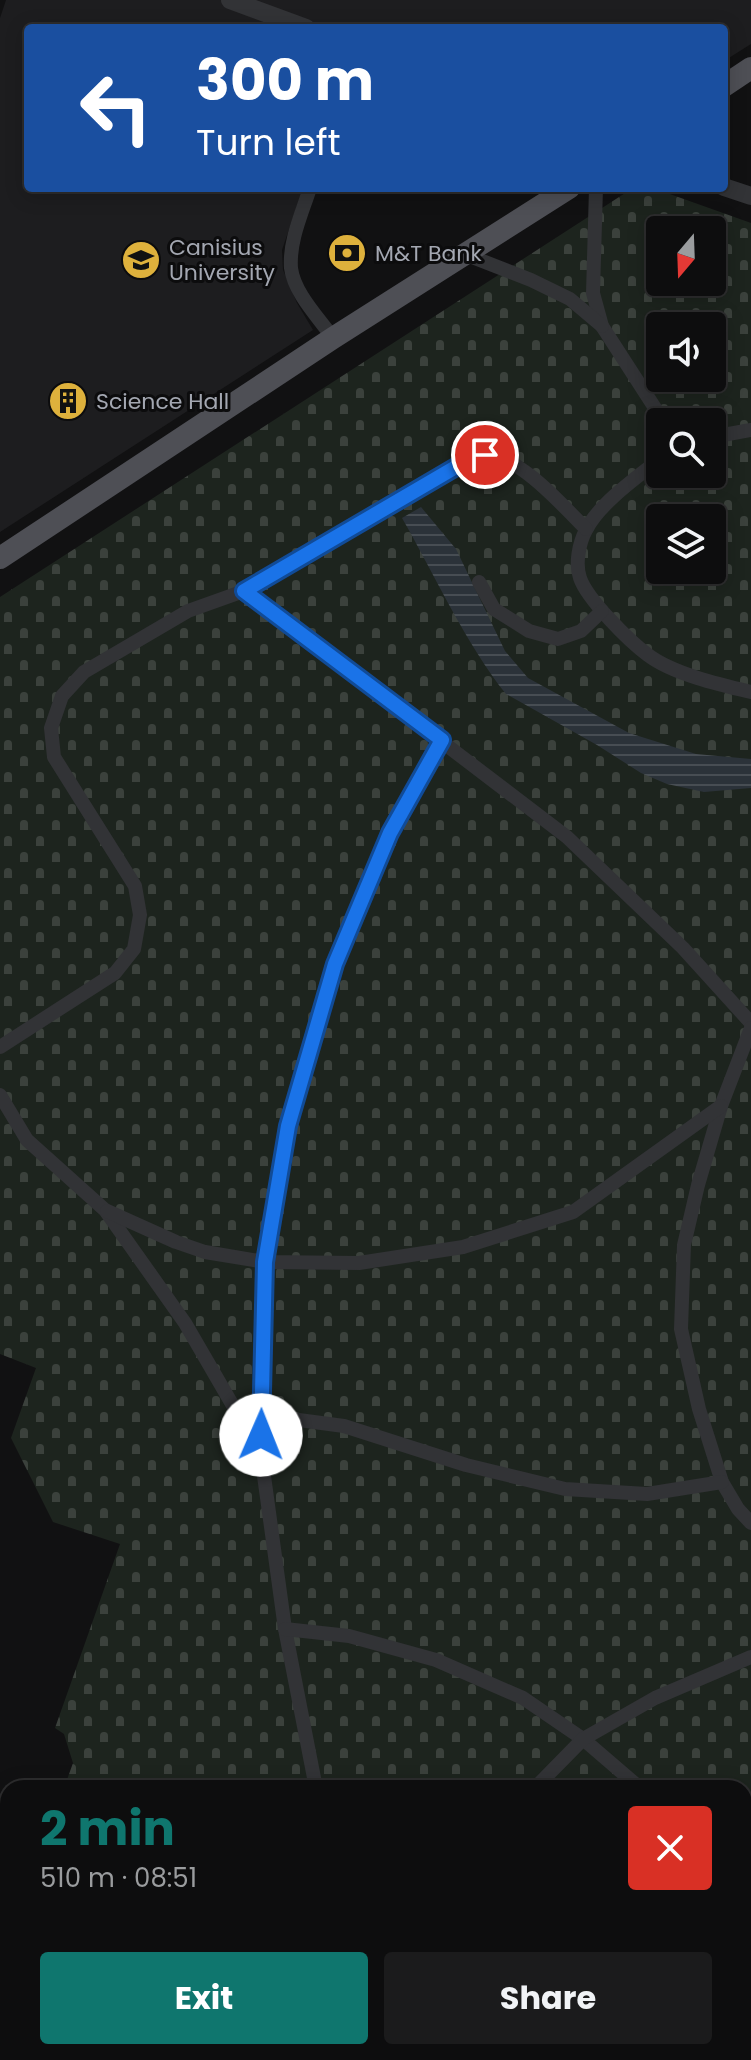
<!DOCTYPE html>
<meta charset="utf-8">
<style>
:root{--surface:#0d0d0e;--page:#1b1b1c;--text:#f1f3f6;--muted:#9a9c9e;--line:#2d2d2e;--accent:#0f766e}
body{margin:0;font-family:Poppins,sans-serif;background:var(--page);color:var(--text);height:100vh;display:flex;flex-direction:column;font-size:30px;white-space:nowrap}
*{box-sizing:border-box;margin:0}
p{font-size:26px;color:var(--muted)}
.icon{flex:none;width:44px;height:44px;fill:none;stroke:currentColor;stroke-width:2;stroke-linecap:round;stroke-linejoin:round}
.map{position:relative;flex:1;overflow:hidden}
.side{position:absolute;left:0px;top:1780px;width:752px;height:280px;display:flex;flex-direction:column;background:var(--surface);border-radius:24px 24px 0 0;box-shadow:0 4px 20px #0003,0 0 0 2px var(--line)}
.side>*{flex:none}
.guide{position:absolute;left:24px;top:24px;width:704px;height:168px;border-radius:8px;box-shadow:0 4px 20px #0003,0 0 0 2px var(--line);background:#1a4fa0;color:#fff;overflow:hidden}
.needle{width:52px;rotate:199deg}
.controls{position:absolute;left:646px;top:216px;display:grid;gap:16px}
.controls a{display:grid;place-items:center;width:80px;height:80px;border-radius:8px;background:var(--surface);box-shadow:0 4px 20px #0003,0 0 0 2px var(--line);font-size:40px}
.pin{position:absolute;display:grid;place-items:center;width:68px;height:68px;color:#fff;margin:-34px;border:4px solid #fff;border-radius:50%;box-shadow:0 2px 8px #0007}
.me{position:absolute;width:88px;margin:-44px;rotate:1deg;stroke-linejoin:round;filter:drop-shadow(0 0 6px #0008)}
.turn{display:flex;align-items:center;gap:28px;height:168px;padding:0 40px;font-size:36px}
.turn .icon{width:104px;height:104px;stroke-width:2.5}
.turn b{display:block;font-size:56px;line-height:68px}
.round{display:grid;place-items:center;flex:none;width:84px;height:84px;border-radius:8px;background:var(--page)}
.summary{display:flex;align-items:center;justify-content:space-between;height:136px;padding:0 40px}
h1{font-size:48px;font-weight:700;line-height:60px;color:var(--accent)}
.primary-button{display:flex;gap:16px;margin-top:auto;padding:16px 40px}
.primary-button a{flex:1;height:92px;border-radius:8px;background:var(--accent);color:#fff;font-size:32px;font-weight:700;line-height:92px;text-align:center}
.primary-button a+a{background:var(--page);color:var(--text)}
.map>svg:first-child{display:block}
.built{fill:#1d1d1f}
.cemetery{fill:url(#cemetery-stones);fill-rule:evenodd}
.water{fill:url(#water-rules)}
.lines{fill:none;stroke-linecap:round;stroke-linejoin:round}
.minor{stroke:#323336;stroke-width:14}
.tertiary{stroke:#323336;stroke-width:18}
.primary{stroke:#4e4f55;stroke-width:22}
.route-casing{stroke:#114b97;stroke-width:20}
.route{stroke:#1a73e8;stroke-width:14}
.labels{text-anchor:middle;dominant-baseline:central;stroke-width:6;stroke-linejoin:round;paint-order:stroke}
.poi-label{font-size:22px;fill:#a3a7b1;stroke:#0c0c0d;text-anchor:start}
</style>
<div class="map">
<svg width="751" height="2060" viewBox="0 0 751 2060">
<defs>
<pattern id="cemetery-stones" width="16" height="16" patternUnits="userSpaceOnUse" patternTransform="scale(2)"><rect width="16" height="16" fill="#1d241e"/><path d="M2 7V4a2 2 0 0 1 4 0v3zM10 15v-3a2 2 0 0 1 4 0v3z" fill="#3b413c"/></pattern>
<pattern id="water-rules" width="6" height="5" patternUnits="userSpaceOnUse" patternTransform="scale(2)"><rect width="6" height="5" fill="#2b3239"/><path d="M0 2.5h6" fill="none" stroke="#474d53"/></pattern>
</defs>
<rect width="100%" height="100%" fill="#111112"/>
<!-- built -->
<polygon class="built" points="6,0 751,0 751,44 724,61 724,28 28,28 28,188 303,188 282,250 283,270 297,303 313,330 0,532 0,18"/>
<!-- cemetery -->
<g class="cemetery">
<path d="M633,188h20l98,35v1837h-751v-35l8,-23v50h736v-264h-680l9,-25 -9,-29 -9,-6 65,-184 -67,-22 -42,-84 25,-70 -36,-14v-757zM660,230h52v52h-52zM660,326h52v52h-52zM660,422h52v52h-52zM660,518h52v52h-52z"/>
<polygon points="8,1947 8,1997 0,1994 0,1969"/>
</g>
<!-- water -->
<path class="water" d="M421,507l35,42 49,102 23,27 101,55 67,21 55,5v29l-47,4 -37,-8 -26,-11 -44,-28 -91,-51c-39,-48 -73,-122 -104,-176z"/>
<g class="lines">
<!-- minor -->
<g class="minor">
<path d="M310,188c-8,25 -21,53 -19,80 3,25 28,50 42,70"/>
<polyline points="596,188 593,293 602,326 664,422"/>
<polyline points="467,255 531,280 570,299 602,326"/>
<polyline points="712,437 751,430"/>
<path d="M660,459c-23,18 -61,45 -74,71 -7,13 -11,34 -6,48 7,21 49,63 68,77 25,19 73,30 103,37"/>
<polyline points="479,582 494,609 529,631 558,639 581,631 602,611"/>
<polyline points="244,591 567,837 683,948 751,1023"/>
<polyline points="751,1028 721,1106 698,1185 684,1245 681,1329 699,1409 722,1482 738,1509 751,1523"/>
<path d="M0,1047l115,-74 19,-24 6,-34 -5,-29 -81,-129 -3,-29 11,-32 22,-24 104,-61 56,-20 217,-127c7,-2 17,-9 24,-9 33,-1 79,52 101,74"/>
<polyline points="0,1095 27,1140 105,1210 185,1323 261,1454 285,1629 316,1788"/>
<polyline points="107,1211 176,1242 205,1252 265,1262 359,1263 463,1247 573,1212 721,1106"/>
<polyline points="261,1415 344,1426 466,1465 565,1489 647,1494 722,1482"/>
<polyline points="261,1451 265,1262 288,1126 335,964 390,833 442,740"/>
<polyline points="285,1629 349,1636 436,1660 523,1698 583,1739 640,1788"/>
<polyline points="535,1788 583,1739 655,1698 751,1657"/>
<polyline points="744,1876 751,1882"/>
<polyline points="118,2060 121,2052"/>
<polyline points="289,2060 290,2052"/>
<polyline points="453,2060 455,2052"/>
</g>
<!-- tertiary -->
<g class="tertiary">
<polyline points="230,0 306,28"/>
<polyline points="724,187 751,196"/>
</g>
<!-- primary -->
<g class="primary">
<polyline points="724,86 751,68"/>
<polyline points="0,558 333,338 569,188"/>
</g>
</g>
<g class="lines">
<defs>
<polyline id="route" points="261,1435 265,1262 288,1126 335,964 390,833 442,740 244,591 461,464 485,455"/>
</defs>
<!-- route casing -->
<use href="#route" class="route-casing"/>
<!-- route -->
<use href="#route" class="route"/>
</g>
<!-- icons -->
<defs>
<symbol id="bank-disc" viewBox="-11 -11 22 22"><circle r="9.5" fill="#deb13c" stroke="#0c0c0d"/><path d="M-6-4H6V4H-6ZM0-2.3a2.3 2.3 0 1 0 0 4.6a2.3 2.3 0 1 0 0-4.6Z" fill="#111"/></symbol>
<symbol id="university-disc" viewBox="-11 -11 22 22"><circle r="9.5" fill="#deb13c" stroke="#0c0c0d"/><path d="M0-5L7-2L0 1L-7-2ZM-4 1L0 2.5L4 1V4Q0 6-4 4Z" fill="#111"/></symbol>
<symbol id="building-disc" viewBox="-11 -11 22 22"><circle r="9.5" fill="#deb13c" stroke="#0c0c0d"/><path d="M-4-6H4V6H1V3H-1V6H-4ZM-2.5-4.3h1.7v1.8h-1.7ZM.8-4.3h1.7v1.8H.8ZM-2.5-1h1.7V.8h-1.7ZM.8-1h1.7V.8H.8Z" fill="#111"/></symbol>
</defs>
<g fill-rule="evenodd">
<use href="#bank-disc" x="325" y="231" width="44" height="44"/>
<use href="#university-disc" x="119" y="238" width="44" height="44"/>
<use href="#building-disc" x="46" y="379" width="44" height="44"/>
</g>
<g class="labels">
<!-- poi labels -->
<g class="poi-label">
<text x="169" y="247">Canisius<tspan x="169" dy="25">University</tspan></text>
<text x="375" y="253">M&amp;T Bank</text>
<text x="96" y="401">Science Hall</text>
</g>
</g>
</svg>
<div class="controls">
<a><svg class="needle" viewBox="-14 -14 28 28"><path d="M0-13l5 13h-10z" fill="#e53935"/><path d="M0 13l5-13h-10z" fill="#9a9c9e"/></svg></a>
<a><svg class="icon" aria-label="sound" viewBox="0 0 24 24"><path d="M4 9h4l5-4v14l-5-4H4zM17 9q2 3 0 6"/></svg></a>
<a><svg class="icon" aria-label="search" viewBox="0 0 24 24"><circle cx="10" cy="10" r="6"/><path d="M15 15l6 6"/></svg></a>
<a><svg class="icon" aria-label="layers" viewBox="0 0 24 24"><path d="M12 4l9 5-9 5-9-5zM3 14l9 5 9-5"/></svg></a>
</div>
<div class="pin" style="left:485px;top:455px;background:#d93025"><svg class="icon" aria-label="arrive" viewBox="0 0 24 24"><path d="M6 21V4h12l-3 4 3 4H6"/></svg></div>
<svg class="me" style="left:261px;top:1435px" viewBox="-20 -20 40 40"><circle r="19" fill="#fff"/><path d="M0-13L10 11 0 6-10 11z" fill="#1a73e8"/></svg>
<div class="guide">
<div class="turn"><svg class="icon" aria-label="left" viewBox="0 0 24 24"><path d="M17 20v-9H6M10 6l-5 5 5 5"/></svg><div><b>300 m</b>Turn left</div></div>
</div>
<section class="side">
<div class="summary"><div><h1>2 min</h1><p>510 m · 08:51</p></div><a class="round" style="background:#d93025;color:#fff"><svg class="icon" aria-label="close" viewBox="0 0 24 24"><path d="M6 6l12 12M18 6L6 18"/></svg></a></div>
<div class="primary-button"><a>Exit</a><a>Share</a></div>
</section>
</div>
